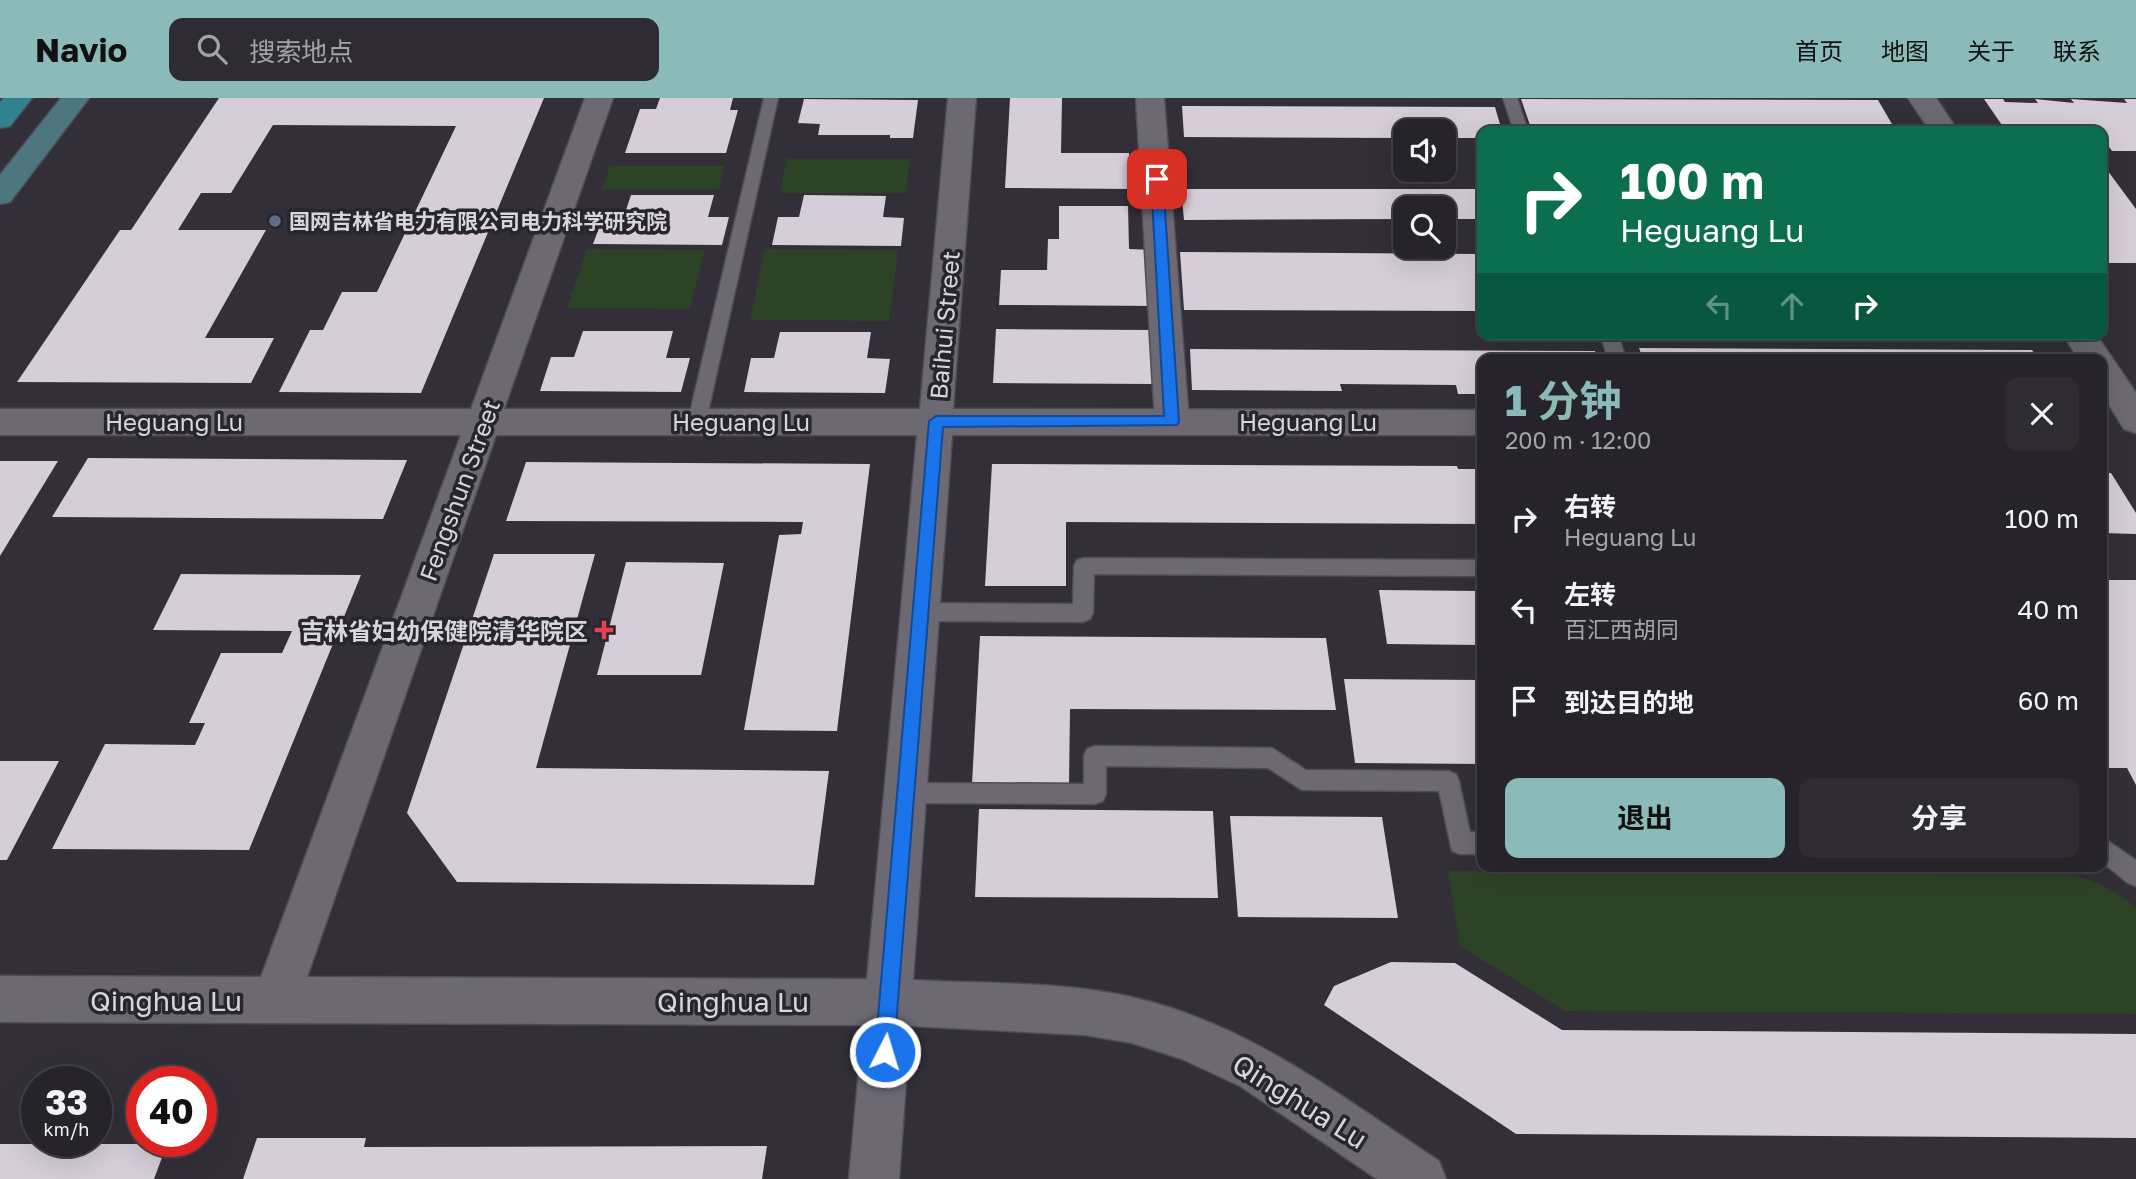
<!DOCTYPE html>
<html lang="zh">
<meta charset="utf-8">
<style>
:root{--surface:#26232a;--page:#2e2b32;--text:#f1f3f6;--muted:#a4a4a8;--line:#424047;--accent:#8bbbb9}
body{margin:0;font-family:"Golos Text","Noto Sans SC",sans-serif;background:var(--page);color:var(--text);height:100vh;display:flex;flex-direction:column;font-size:26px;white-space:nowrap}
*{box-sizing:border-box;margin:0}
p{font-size:23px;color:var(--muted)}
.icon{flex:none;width:38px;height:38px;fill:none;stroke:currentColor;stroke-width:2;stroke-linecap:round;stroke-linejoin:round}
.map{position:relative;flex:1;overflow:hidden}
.side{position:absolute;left:1477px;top:256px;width:630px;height:518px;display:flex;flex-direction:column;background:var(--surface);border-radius:14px;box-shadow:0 7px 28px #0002,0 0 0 2px var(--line)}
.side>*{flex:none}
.hud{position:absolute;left:1477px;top:28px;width:630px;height:214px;border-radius:14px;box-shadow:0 7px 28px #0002,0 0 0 2px var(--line);background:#0b6e4f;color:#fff;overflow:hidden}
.fabs{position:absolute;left:1393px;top:21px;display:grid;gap:14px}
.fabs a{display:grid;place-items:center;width:63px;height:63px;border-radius:14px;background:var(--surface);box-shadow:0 7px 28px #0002,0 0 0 2px var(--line);font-size:35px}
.speed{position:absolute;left:21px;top:968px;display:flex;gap:14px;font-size:35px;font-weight:700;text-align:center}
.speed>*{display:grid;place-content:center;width:91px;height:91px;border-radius:50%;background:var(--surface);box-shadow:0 7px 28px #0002,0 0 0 2px var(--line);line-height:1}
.speed small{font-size:18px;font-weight:400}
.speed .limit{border:10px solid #d22;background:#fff;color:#111}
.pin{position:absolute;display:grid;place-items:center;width:60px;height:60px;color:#fff;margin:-30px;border-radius:14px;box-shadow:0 4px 10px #0006}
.me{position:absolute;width:77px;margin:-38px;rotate:5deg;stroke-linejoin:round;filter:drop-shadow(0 0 5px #0008)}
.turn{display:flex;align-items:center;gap:24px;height:147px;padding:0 28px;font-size:32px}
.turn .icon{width:91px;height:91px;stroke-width:2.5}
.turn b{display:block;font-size:49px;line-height:60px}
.lanes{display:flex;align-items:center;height:66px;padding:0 28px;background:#0003;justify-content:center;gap:35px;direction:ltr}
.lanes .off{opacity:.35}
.round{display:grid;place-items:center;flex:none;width:74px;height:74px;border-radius:14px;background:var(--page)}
.overview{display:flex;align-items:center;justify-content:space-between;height:119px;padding:0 28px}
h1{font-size:42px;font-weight:700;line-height:52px;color:var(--accent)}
.action{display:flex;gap:14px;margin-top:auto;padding:14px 28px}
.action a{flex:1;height:80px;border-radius:14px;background:var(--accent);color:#111;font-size:28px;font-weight:700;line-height:80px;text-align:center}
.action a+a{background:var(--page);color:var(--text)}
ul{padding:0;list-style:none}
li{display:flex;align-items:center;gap:21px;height:91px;padding:0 28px}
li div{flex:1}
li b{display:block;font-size:26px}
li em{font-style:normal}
header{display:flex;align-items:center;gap:42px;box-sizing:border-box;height:98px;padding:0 35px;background:var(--accent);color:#111}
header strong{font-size:33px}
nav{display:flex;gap:38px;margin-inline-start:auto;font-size:24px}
.search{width:490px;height:63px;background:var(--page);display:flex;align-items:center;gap:18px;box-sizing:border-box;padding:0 24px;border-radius:14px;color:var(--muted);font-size:26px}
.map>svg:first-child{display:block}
.green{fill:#2d4326}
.building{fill:#d5cdd7}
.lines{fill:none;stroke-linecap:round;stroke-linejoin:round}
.service-casing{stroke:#4f4c54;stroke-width:3}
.minor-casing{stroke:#4f4c54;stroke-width:3}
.tertiary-casing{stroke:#4f4c54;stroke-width:3}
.secondary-casing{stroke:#4f4c54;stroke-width:3}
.primary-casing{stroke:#4f4c54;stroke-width:3}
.service{fill:#6c6973;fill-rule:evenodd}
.minor{fill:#6c6973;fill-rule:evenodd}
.tertiary{fill:#6c6973;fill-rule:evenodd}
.secondary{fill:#4e7681;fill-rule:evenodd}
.primary{fill:#308290;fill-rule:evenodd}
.route{fill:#1a73e8;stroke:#114b97;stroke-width:2}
.service-dot{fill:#5c6f8a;stroke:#28252e;stroke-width:2.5}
.health-dot{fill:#e0444e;stroke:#28252e;stroke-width:2.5}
.labels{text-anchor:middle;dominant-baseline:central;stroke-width:7;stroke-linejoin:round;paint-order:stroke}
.far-poi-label{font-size:21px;font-weight:bold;fill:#d7d6dc;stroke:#28252e;text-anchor:start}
.street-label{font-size:24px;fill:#d7d6dc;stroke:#28252e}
.poi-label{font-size:24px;font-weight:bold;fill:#d7d6dc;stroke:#28252e;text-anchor:end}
.near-street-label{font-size:28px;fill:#d7d6dc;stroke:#28252e}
</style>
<header>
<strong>Navio</strong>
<div class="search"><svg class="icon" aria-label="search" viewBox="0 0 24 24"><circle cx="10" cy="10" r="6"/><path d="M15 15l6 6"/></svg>搜索地点</div>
<nav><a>首页</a><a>地图</a><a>关于</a><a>联系</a></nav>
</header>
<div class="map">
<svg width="2136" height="1081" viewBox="0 0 2136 1081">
<rect width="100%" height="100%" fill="#322f38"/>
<!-- green -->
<g class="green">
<polygon points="787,61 910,61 906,95 780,95"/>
<polygon points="610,68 724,68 719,91 602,91"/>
<polygon points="587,151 705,152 690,211 567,210"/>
<polygon points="765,151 898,152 889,223 750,222"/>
<path d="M1448,773l621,4c27,5 46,15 67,33v106l-571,-3 -105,-65z"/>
</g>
<!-- building -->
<g class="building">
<polygon points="219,0 544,0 421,295 279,294 310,232 323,232 342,194 377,194 456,28 273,27 231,95 201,95 178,132 266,132 205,240 274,240 251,285 17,284 120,132 131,132"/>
<polygon points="660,0 733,0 730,12 738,12 726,55 625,55 640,11 656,11"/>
<polygon points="1010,0 1062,0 1061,55 1129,55 1131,91 1005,90"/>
<polygon points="804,1 918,2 913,40 890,40 890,37 818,37 820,26 798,25"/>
<polygon points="1521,1 1878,2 1896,33 1532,33"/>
<polygon points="1984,1 2003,1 2005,4 2038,5 2035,1 2074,5 2071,1 2127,5 2124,1 2136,1 2136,53 2112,53 2105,43 2102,44 2102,33 2006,33"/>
<polygon points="1182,8 1495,9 1502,33 1482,33 1482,40 1444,40 1444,33 1405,33 1405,40 1184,39"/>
<polygon points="2102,65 2136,111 2136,165 2102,165"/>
<polygon points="1181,91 1482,91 1482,121 1444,121 1444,110 1405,110 1405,121 1184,122"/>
<polygon points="631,97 714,97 708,119 729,119 722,147 593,146 603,119 624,118"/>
<polygon points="804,97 886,98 883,119 904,120 901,148 772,147 778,119 799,119"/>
<polygon points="1059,108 1128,108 1129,151 1155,152 1158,208 999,207 1001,172 1047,172 1048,141 1059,141"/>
<polygon points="1180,154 1482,156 1482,213 1184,212"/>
<polygon points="996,231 1152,232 1155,286 993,285"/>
<polygon points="583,233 673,233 666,260 690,260 681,294 540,293 551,259 574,259"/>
<polygon points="780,234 871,234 867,260 890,261 885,295 744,294 751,260 774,260"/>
<polygon points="1639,250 2032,252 2038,261 1643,261"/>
<polygon points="1190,251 1595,253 1598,261 1482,261 1482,296 1458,296 1456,287 1340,286 1342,293 1192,292"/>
<polygon points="88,360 407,362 383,421 52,419"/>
<polygon points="0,363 58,363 0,458"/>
<polygon points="526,364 870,366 837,633 744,632 779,437 801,436 803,424 506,423"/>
<polygon points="992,366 1457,368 1458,371 1482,371 1482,426 1066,424 1066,488 985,488"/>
<polygon points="2102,375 2111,375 2136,415 2136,436 2102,435"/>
<polygon points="494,456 595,456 536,670 829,673 814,787 457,784 407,715"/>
<polygon points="626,464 724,465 701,577 597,577"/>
<polygon points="181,476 361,477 249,752 52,751 105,646 195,647 205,625 189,625 221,555 282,555 292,533 153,532"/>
<polygon points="2102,482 2136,482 2136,687 2127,670 2102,670"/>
<polygon points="1379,492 1482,493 1482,547 1387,546"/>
<polygon points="980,538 1326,540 1336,612 1070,611 1069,687 972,686"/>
<polygon points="1344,581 1482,582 1482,666 1355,665"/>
<polygon points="0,663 59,663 7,762 0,762"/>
<polygon points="979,711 1213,713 1218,800 975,799"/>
<polygon points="1230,718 1382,719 1398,820 1238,819"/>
<polygon points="1391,864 1455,865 1562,932 2136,936 2136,1040 1516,1036 1324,907 1334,888"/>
<polygon points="257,1040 366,1040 364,1049 767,1048 762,1081 243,1081"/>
<polygon points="0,1046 167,1046 154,1081 0,1081"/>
</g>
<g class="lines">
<defs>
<g id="service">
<polygon points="764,0 778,0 706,323 704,328 690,328 688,323"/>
<polygon points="1503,0 1517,0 1528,33 1514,33"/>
<polygon points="1600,236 1618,236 1626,261 1608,261"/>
<polygon points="1084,460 1482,462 1482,478 1094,476 1093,515 1090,521 1083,524 920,523 913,520 910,514 913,508 920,505 1073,506 1074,468 1077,462"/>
<polygon points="1095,648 1272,650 1306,672 1448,673 1456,676 1459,683 1470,734 1482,734 1482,756 1460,756 1452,753 1439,693 1302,692 1268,670 1106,668 1106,696 1103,703 1095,706 906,705 898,702 895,695 898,688 906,685 1084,686 1084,658 1087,651"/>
<polygon points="2102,739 2136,762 2136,788 2128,785 2102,764"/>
</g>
<polygon id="minor" points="1136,0 1164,0 1189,323 1184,332 1172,336 1160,332 1155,323"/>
<g id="tertiary">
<path d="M585,0h28l-109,311h416l28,-311h28l-23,311 529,1v25h-530l-39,545c72,4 147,1 218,17 115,25 211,100 308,164l7,18h-69l-137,-93 -58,-27 -50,-16 -47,-8 -175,-9 -11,153h-50l14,-154 -863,-3v-46l261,1 200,-542h-461v-26h471zM496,337h421l-50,544 -560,-2z"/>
<polygon points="1908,0 1936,0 1958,33 1930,33"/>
<polygon points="2063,236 2096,236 2136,295 2136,335 2124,331 2102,296 2102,261 2078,261"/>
</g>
<polygon id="secondary" points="61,0 89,0 10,104 0,106 0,77"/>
<polygon id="primary" points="4,0 32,0 10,28 0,30 0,4"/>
</defs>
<!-- service casing -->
<use href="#service" class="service-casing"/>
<!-- minor casing -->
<use href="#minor" class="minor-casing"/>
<!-- tertiary casing -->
<use href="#tertiary" class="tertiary-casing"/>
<!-- secondary casing -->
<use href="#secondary" class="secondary-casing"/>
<!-- primary casing -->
<use href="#primary" class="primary-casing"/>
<!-- service -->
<use href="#service" class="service"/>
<!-- minor -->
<use href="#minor" class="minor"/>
<!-- tertiary -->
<use href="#tertiary" class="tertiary"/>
<!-- secondary -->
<use href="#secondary" class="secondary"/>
<!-- primary -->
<use href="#primary" class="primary"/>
</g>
<!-- route -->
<polygon class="route" points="1157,78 1163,81 1179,323 1177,327 943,329 894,954 892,961 885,964 878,961 875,954 929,323 936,318 1164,318 1151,81"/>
<!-- markers -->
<circle class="service-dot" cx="275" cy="123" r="7"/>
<path class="health-dot" d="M600.5 521.5h7v7h7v7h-7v7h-7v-7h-7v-7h7z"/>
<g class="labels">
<!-- far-poi labels -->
<g class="far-poi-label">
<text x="289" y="123">国网吉林省电力有限公司电力科学研究院</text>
</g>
<!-- street labels -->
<g class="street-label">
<text transform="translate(944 227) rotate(-85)">Baihui Street</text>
<text x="174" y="323">Heguang Lu</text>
<text x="741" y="323">Heguang Lu</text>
<text x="1308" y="323">Heguang Lu</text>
<text transform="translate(459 392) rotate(-70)">Fengshun Street</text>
</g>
<!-- poi labels -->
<g class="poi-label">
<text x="588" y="532">吉林省妇幼保健院清华院区</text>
</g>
<!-- near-street labels -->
<g class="near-street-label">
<text x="166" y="902">Qinghua Lu</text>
<text x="733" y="903">Qinghua Lu</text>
<text transform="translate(1300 1003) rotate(32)">Qinghua Lu</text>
</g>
</g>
</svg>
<div class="fabs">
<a><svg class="icon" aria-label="sound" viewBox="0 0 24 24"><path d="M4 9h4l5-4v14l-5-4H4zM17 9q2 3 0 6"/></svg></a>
<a><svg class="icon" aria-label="search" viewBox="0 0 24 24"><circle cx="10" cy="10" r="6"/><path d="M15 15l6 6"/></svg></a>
</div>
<div class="speed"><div>33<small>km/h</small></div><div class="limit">40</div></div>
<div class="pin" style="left:1157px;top:81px;background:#d93025"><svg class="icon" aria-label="arrive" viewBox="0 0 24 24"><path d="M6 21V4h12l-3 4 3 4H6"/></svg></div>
<svg class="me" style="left:885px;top:954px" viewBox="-20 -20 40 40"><circle r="17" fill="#1a73e8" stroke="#fff" stroke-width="3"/><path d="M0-11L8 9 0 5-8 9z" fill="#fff"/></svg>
<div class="hud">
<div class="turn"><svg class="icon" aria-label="right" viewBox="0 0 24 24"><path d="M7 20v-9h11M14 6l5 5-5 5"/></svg><div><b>100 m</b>Heguang Lu</div></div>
<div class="lanes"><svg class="icon off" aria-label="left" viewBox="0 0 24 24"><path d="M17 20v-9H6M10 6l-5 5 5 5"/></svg><svg class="icon off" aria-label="ahead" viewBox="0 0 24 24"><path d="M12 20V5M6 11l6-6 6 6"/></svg><svg class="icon" aria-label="right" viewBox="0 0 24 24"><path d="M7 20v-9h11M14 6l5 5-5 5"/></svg></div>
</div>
<section class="side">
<div class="overview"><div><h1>1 分钟</h1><p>200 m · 12:00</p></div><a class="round"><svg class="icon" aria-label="close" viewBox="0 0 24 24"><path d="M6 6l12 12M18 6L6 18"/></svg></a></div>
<ul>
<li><svg class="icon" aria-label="right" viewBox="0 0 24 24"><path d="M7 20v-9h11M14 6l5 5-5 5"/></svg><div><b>右转</b><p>Heguang Lu</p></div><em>100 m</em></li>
<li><svg class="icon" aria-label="left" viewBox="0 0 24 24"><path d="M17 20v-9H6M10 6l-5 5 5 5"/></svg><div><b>左转</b><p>百汇西胡同</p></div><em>40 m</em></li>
<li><svg class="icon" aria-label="arrive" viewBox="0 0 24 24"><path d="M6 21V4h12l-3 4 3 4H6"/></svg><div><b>到达目的地</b></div><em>60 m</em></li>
</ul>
<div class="action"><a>退出</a><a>分享</a></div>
</section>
</div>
